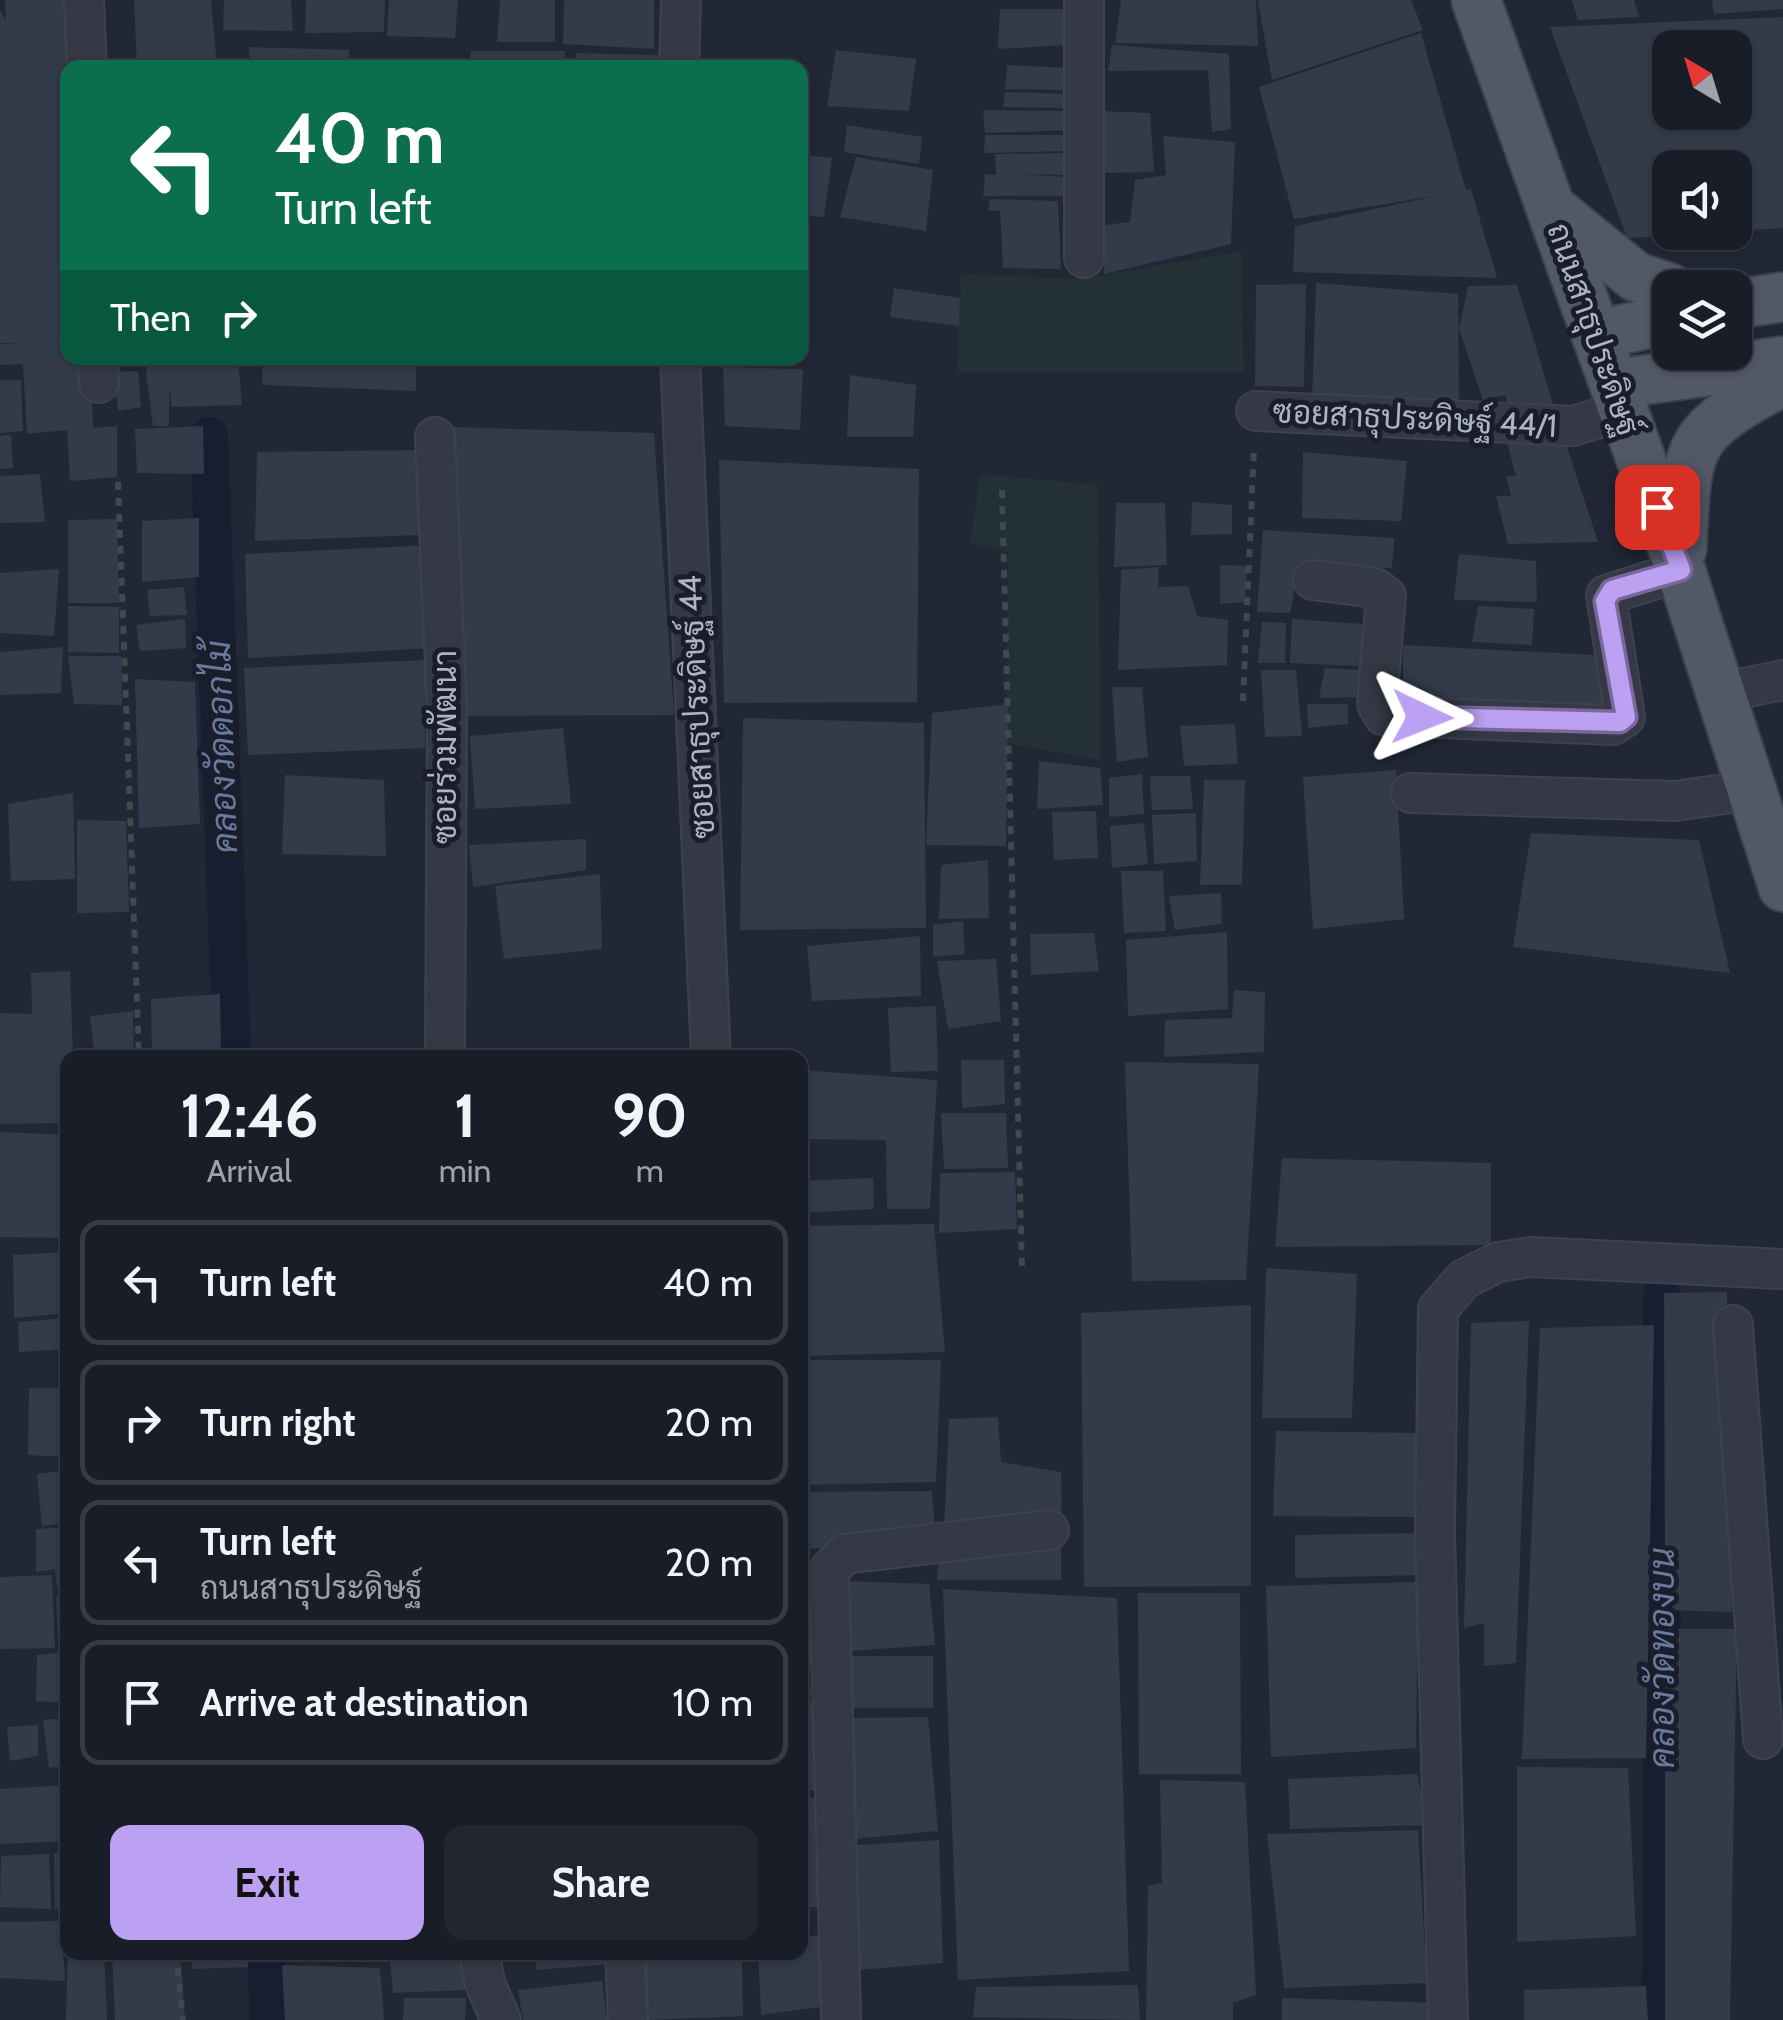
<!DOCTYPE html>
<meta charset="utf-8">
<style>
:root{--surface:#191d28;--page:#222630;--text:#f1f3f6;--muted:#9fa2a8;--line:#373b45;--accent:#bca0f2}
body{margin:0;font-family:Cabin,Sarabun,sans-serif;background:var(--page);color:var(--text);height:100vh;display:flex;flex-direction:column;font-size:38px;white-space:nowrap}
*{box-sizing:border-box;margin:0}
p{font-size:32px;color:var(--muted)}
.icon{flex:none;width:55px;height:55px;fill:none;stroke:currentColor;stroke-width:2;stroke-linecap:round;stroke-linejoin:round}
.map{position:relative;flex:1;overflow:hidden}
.details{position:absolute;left:60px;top:1050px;width:748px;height:910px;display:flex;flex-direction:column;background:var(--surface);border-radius:20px;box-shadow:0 2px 8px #0004,0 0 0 2px var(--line)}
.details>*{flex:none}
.top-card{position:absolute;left:60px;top:60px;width:748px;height:305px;border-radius:20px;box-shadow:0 2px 8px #0004,0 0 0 2px var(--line);background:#0b6e4f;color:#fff;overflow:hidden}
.needle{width:65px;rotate:322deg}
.tools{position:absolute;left:1652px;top:30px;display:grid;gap:20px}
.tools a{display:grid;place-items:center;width:100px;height:100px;border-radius:20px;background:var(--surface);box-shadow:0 2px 8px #0004,0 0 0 2px var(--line);font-size:50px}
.pin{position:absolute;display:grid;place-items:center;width:85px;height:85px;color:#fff;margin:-42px;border-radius:20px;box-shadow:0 5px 15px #0006}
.me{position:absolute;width:110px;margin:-55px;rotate:92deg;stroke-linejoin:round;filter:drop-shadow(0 0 8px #0008)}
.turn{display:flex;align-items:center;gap:35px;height:210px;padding:0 50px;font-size:45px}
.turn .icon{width:130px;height:130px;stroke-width:2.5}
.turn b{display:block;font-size:70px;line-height:85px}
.then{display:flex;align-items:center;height:95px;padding:0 50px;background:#0003;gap:20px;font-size:38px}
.eta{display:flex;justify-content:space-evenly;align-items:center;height:170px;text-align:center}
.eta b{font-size:60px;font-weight:800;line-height:70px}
.primary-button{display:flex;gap:20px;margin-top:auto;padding:20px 50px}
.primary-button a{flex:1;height:115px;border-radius:20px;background:var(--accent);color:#111;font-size:40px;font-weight:800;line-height:115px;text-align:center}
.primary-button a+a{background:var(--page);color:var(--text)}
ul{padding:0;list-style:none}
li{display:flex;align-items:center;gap:30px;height:125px;margin:0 20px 15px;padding:0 30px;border:5px solid var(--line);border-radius:20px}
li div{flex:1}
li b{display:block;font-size:38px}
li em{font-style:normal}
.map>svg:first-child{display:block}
.green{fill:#233136}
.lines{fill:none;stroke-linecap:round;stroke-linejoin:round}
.canal{stroke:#161e31;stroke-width:38}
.building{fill:#333b4b;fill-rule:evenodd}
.minor-casing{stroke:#3e424f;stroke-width:42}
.major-casing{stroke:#3e424f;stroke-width:52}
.path{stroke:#3b4b4e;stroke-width:6;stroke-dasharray:8 8;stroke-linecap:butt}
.minor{stroke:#343945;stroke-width:38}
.major{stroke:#525866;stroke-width:48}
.route-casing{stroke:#7a689d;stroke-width:25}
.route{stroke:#bca0f2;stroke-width:18}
.labels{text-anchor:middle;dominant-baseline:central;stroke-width:10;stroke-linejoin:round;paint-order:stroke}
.street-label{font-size:32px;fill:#aeb4c2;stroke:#1a1e2a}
.water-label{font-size:35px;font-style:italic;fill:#697a9f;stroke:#1a1e2a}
</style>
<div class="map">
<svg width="1783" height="2020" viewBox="0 0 1783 2020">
<rect width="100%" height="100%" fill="#212735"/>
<!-- green -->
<g class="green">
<polygon points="1241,251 1244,372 957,372 961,274 1079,279"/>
<polygon points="980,474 1098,485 1101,760 1006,743 1008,552 970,543"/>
</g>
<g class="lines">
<!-- canal -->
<g class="canal">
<polyline points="209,436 232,1058"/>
<polyline points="266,1952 269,2020"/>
<polyline points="1661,2020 1662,1296"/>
</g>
</g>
<!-- building -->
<g class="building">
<polygon points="5,0 74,0 80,68 68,68 68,358 91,358 93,428 117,426 117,477 70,481 67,430 27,434 23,364 0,365 0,344 21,344 0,343 0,11 6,20"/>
<polygon points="134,0 211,0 217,68 137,68"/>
<polygon points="224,0 291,0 293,31 223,30"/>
<polygon points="306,0 385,0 384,32 305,33"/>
<polygon points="389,0 458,0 455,38 387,36"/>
<polygon points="500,0 555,0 555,42 497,42"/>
<polygon points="564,0 654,0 654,49 563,44"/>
<polygon points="1121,0 1256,0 1258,46 1115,43"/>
<polygon points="1258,0 1411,0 1423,30 1272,80"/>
<polygon points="1572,0 1634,0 1639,17 1578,20"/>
<polygon points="1712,0 1783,0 1783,9 1714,14"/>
<polygon points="1000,9 1068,9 1067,45 998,49"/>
<path d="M1783,17v211l-48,3v-63h-65v68l-43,2 -77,-211zM1670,48h65v64h-65z"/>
<polygon points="1421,33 1466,190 1471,189 1497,278 1293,272 1295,226 1440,195 1294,219 1259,87"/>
<polygon points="1112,45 1229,54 1231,129 1212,132 1208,70 1108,71"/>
<polygon points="249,47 349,50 349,68 250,68"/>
<polygon points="836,50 916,59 909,111 827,106"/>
<polygon points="471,51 565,51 565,68 469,68"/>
<polygon points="576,53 658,55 658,68 576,68"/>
<polygon points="1007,65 1073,68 1073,90 1005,89"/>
<polygon points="1005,92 1071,94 1071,108 1003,107"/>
<polygon points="983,110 1068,111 1070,130 985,133"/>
<polygon points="1100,111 1150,113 1154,172 1100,173"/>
<polygon points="847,125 922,137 919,164 844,152"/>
<polygon points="985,135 1067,135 1067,151 984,153"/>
<polygon points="1163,136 1235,142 1231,244 1104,274 1104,225 1130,222 1135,180 1166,175"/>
<polygon points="1072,153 1071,175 1016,174 1067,177 1067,196 983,196 985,174 996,175 995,154"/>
<polygon points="800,155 832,158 824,217 800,215"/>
<polygon points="856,157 933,170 926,231 840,217"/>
<polygon points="990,199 1058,201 1061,269 1003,268 1000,211 988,210"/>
<polygon points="1316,283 1458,294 1459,406 1312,401"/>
<polygon points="1306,284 1304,387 1255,386 1256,285"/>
<polygon points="1517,285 1554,407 1507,407 1506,395 1483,400 1459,329 1468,286"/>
<polygon points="894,288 960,298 959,326 890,317"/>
<polygon points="149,358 238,358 242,405 172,407 169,389 169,426 153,426 146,372"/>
<polygon points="261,358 416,358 416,391 263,385"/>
<polygon points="723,367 803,369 800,430 725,426"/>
<polygon points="138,371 141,407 118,411 114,372"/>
<polygon points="850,375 916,385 913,437 847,437"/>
<polygon points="0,380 21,380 23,431 0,433"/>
<polygon points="203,426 204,474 137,473 135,429"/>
<polygon points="451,427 654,433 674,715 462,716"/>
<polygon points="11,435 13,468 0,469 0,436"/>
<polygon points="1563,435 1598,542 1508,544 1496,496 1511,496 1506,476 1516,476 1506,439"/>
<polygon points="422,450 420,535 255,541 257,452"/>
<polygon points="1303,452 1407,461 1401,521 1302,518"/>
<polygon points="719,460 919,469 917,702 724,703"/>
<polygon points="40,474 45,522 0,523 0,476"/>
<polygon points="1192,502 1232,505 1232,534 1191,535"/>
<polygon points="1116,503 1165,503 1167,565 1114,567"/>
<polygon points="199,518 199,577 142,582 142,521"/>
<polygon points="117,519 119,603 68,603 68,520"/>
<polygon points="1263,530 1394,538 1392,568 1299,567 1290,613 1257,612"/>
<polygon points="431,545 433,648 248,658 245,554"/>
<polygon points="1459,554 1536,561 1537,602 1454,600"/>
<polygon points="1220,565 1247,566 1245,602 1220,604"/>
<polygon points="1159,567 1158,587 1188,586 1197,616 1228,620 1227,665 1118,670 1121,570"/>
<polygon points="59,569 54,636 0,633 0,573"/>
<polygon points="184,587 187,615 150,616 147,590"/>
<polygon points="68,606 119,607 119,653 68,652"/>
<polygon points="1478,606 1534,609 1532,645 1472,642"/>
<polygon points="185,619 186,648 140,651 136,625"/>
<polygon points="1292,619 1362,624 1361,666 1290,663"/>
<polygon points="1262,622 1286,623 1285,663 1258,663"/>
<polygon points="1403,645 1614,656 1621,723 1403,712"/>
<polygon points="63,647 61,693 0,695 0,652"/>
<polygon points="68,656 121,656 122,705 74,704"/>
<polygon points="426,660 425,748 248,755 244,668"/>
<polygon points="1325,668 1360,670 1356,697 1319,698"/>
<polygon points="1261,670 1296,670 1302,736 1265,737"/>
<polygon points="135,679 195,682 200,824 139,828"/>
<polygon points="1112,687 1142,687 1148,757 1117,762"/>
<polygon points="1008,704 1006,846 926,845 932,713"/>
<polygon points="1307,704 1348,704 1348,724 1308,728"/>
<polygon points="743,718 924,723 926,928 740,930"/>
<polygon points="1235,724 1238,764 1184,766 1180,726"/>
<polygon points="563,728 571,804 475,809 470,736"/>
<polygon points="1039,761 1100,768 1103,805 1037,809"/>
<polygon points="1396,770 1404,919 1313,929 1303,777"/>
<polygon points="1142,774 1144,814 1109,817 1109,778"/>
<polygon points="285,775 384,780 386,856 282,854"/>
<polygon points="1150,776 1190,776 1193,809 1152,810"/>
<polygon points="1204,780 1245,780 1242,885 1200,885"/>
<polygon points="73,793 75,879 11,881 8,804"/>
<polygon points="1096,811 1098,858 1054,860 1052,812"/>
<polygon points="1196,813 1197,861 1154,864 1152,815"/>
<polygon points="77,820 126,821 129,912 77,913"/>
<polygon points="1144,823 1148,864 1112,868 1110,826"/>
<polygon points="1531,833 1699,840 1730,973 1513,947"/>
<polygon points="586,839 586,870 473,887 469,845"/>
<polygon points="988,860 989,918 939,919 941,865"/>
<polygon points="1121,871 1163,871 1166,931 1124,933"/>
<polygon points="600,874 602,949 504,959 495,886"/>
<polygon points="1221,893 1222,924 1175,930 1169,896"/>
<polygon points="963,921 965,954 933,957 933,925"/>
<polygon points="1227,932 1228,1009 1128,1016 1126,940"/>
<polygon points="1094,933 1099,971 1031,975 1030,934"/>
<polygon points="920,936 921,996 812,1001 807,946"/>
<polygon points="996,959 1001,1021 948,1029 937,961"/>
<polygon points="70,971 73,1058 68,1058 68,1123 0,1124 0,1013 32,1014 31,973"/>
<polygon points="1234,990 1265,992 1264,1052 1164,1057 1165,1020 1232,1018"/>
<polygon points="220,994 221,1058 152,1058 151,999"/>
<polygon points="936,1006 938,1071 891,1072 888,1008"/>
<polygon points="133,1011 134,1058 95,1058 90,1016"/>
<polygon points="961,1060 1004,1060 1005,1104 962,1108"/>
<polygon points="1125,1062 1259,1064 1246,1280 1132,1281"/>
<polygon points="800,1070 937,1080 930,1209 887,1209 886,1140 800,1139"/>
<polygon points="941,1113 1006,1113 1008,1168 944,1169"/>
<polygon points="0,1132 68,1135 68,1238 0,1237"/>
<polygon points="1282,1158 1491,1163 1491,1245 1275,1247"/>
<polygon points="1015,1172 1017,1229 939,1233 940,1173"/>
<polygon points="873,1178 874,1209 800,1213 800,1181"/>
<polygon points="934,1224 945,1352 800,1356 800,1226"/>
<polygon points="68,1252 68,1313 14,1318 13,1255"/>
<polygon points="1266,1268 1357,1274 1352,1418 1262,1418"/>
<polygon points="1727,1292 1732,1612 1665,1610 1664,1293"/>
<polygon points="1251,1305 1251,1586 1084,1587 1081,1313"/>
<polygon points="68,1318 68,1349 19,1352 18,1322"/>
<polygon points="1529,1321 1516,1663 1484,1666 1484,1623 1464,1628 1471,1323"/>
<polygon points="1654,1325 1646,1758 1522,1759 1540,1328"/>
<polygon points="800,1360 941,1360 936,1482 800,1485"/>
<polygon points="29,1388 68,1388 68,1457 28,1455"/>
<polygon points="998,1417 1001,1462 1061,1472 1062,1523 944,1530 949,1419"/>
<polygon points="1276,1431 1418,1433 1421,1517 1273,1516"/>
<polygon points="68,1470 68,1523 42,1526 37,1474"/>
<polygon points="932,1491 936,1544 800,1549 800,1492"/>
<polygon points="68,1527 68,1585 57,1587 55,1569 36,1572 36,1529"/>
<polygon points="1424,1533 1422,1575 1295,1578 1295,1535"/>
<polygon points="1061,1546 1061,1580 937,1580 939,1552"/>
<polygon points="52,1575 55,1648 0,1649 0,1577"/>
<polygon points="842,1581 929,1584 935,1645 849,1651"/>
<polygon points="1418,1582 1416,1748 1271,1757 1266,1586"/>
<rect x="800" y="1589" width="17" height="78"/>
<polygon points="943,1589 1117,1598 1129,1971 958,1980"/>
<polygon points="1138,1593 1240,1593 1241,1774 1139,1774"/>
<polygon points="68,1596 68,1640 58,1641 56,1597"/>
<polygon points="1665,1629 1737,1629 1730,2020 1665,2020"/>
<polygon points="68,1652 68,1703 36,1701 37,1655"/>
<polygon points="844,1656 933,1656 933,1708 845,1708"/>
<polygon points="809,1672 812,1695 800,1695 800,1673"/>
<polygon points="800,1700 820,1702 818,1791 800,1790"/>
<polygon points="928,1717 938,1831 854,1839 851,1718"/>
<polygon points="68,1718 68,1765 49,1768 43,1720"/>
<polygon points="38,1725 38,1756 10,1761 7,1727"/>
<polygon points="1517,1767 1628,1768 1636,1936 1517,1942"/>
<polygon points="1417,1774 1428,1825 1290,1829 1288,1779"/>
<polygon points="1160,1780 1245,1782 1256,1995 1233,2003 1233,2020 1146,2020 1148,1886 1162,1883"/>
<polygon points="68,1785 68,1841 0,1844 0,1789"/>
<polygon points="800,1797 827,1799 830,1906 800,1908"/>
<polygon points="1418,1830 1427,1983 1284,1988 1267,1834"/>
<polygon points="939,1840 943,1963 858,1970 857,1845"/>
<polygon points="68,1852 68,1908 55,1909 54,1853"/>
<polygon points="49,1854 51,1909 0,1907 1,1856"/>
<polygon points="61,1921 65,1981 0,1978 0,1922"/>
<polygon points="832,1934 835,2005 761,2015 758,1952 800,1952 800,1937"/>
<polygon points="68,1952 104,1952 107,2020 66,2020"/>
<polygon points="112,1952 180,1952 185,2020 115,2020"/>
<polygon points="192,1952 248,1952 248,1967 192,1969"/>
<polygon points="535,1952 635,1952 636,1962 536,1970"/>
<polygon points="467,1958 469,1990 393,1993 390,1960"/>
<polygon points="742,1960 743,2016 646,2020 644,1962"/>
<polygon points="282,1965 380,1968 384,2020 285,2020"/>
<polygon points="602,1981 607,2020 523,2020 518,1990"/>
<polygon points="1138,1985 1140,2020 973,2017 976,1987"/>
<polygon points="1646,1986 1648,2020 1524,2020 1524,1990"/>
<polygon points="404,1998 466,1998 465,2020 403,2020"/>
<polygon points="1282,1998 1441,2003 1442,2020 1282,2020"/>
</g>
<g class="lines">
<defs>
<g id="minor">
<polyline points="84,0 87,68"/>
<polyline points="679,68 681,0"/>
<polyline points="1084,258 1084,0"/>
<polyline points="98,358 99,383"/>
<polyline points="680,358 711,1058"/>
<polyline points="1256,411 1573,426 1622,411"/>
<polyline points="435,437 447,710 445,1058"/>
<polyline points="1313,580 1375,588 1386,596 1377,704 1384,716 1613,725 1625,717 1606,595 1681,571"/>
<polyline points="1720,693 1783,680"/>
<polyline points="1411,793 1675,801 1752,790"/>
<polyline points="1733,1325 1763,1739"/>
<polyline points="479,1952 485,1983 501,2020"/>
<polyline points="625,1952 628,2020"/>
<polyline points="841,2016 829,1570 845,1554 1049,1530"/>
<polyline points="1448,2020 1435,1532 1438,1309 1464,1279 1498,1262 1531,1257 1783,1269"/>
</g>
<g id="major">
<polyline points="1476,0 1681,571 1783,887"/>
<polyline points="1556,212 1636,277 1670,288"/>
<polyline points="1735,304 1783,297"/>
<polyline points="1596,335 1670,319"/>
<polyline points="1615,384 1783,361"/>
<path d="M1682,549c5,-108 3,-115 101,-168"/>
</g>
</defs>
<!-- minor casing -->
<use href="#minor" class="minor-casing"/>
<!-- major casing -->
<use href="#major" class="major-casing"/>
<!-- path -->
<g class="path">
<polyline points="118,482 139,1058"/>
<polyline points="1002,490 1022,1270"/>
<polyline points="1243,701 1254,447"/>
<polyline points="176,1952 183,2020"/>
</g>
<!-- minor -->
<use href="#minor" class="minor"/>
<!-- major -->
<use href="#major" class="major"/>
</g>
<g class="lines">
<defs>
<polyline id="route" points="1422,717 1620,722 1626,717 1605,601 1612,590 1681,570 1657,507"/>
</defs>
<!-- route casing -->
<use href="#route" class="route-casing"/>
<!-- route -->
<use href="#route" class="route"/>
</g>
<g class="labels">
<!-- street labels -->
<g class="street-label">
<text transform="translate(1594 329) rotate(71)">ถนนสาธุประดิษฐ์</text>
<text transform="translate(1415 418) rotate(3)">ซอยสาธุประดิษฐ์ 44/1</text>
<text transform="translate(696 707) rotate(-93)">ซอยสาธุประดิษฐ์ 44</text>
<text transform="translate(444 747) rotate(-90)">ซอยร่วมพัฒนา</text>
</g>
<!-- water labels -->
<g class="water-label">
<text transform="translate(221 747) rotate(-92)">คลองวัดดอกไม้</text>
<text transform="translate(1661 1658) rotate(-90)">คลองวัดทองบน</text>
</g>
</g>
</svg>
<div class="tools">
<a><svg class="needle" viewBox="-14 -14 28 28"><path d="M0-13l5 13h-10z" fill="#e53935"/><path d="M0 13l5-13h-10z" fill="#9fa2a8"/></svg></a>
<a><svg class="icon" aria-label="sound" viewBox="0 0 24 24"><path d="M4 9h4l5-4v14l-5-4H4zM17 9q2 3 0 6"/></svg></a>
<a><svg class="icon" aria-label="layers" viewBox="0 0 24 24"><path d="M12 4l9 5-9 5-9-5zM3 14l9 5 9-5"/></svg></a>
</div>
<div class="pin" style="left:1657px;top:507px;background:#d93025"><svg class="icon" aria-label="arrive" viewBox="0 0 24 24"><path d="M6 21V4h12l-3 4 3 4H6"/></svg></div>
<svg class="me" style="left:1422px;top:717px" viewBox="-20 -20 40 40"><path d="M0-17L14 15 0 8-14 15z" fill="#bca0f2" stroke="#fff" stroke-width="4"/></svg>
<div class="top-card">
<div class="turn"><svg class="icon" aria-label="left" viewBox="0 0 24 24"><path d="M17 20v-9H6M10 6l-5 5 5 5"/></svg><div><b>40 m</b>Turn left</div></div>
<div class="then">Then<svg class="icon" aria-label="right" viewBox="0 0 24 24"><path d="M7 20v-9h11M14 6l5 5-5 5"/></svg></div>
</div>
<section class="details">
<div class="eta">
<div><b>12:46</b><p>Arrival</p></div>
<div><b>1</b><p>min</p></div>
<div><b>90</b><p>m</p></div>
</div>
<ul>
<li><svg class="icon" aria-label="left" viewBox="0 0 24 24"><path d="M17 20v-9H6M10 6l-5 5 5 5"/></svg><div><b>Turn left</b></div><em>40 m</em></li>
<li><svg class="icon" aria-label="right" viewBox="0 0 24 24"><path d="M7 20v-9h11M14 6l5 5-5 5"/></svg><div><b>Turn right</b></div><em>20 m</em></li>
<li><svg class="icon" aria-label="left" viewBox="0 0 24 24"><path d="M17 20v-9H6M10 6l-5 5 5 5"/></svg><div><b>Turn left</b><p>ถนนสาธุประดิษฐ์</p></div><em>20 m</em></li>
<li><svg class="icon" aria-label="arrive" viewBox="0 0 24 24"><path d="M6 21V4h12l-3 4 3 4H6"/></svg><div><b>Arrive at destination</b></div><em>10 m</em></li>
</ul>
<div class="primary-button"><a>Exit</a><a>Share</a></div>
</section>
</div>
